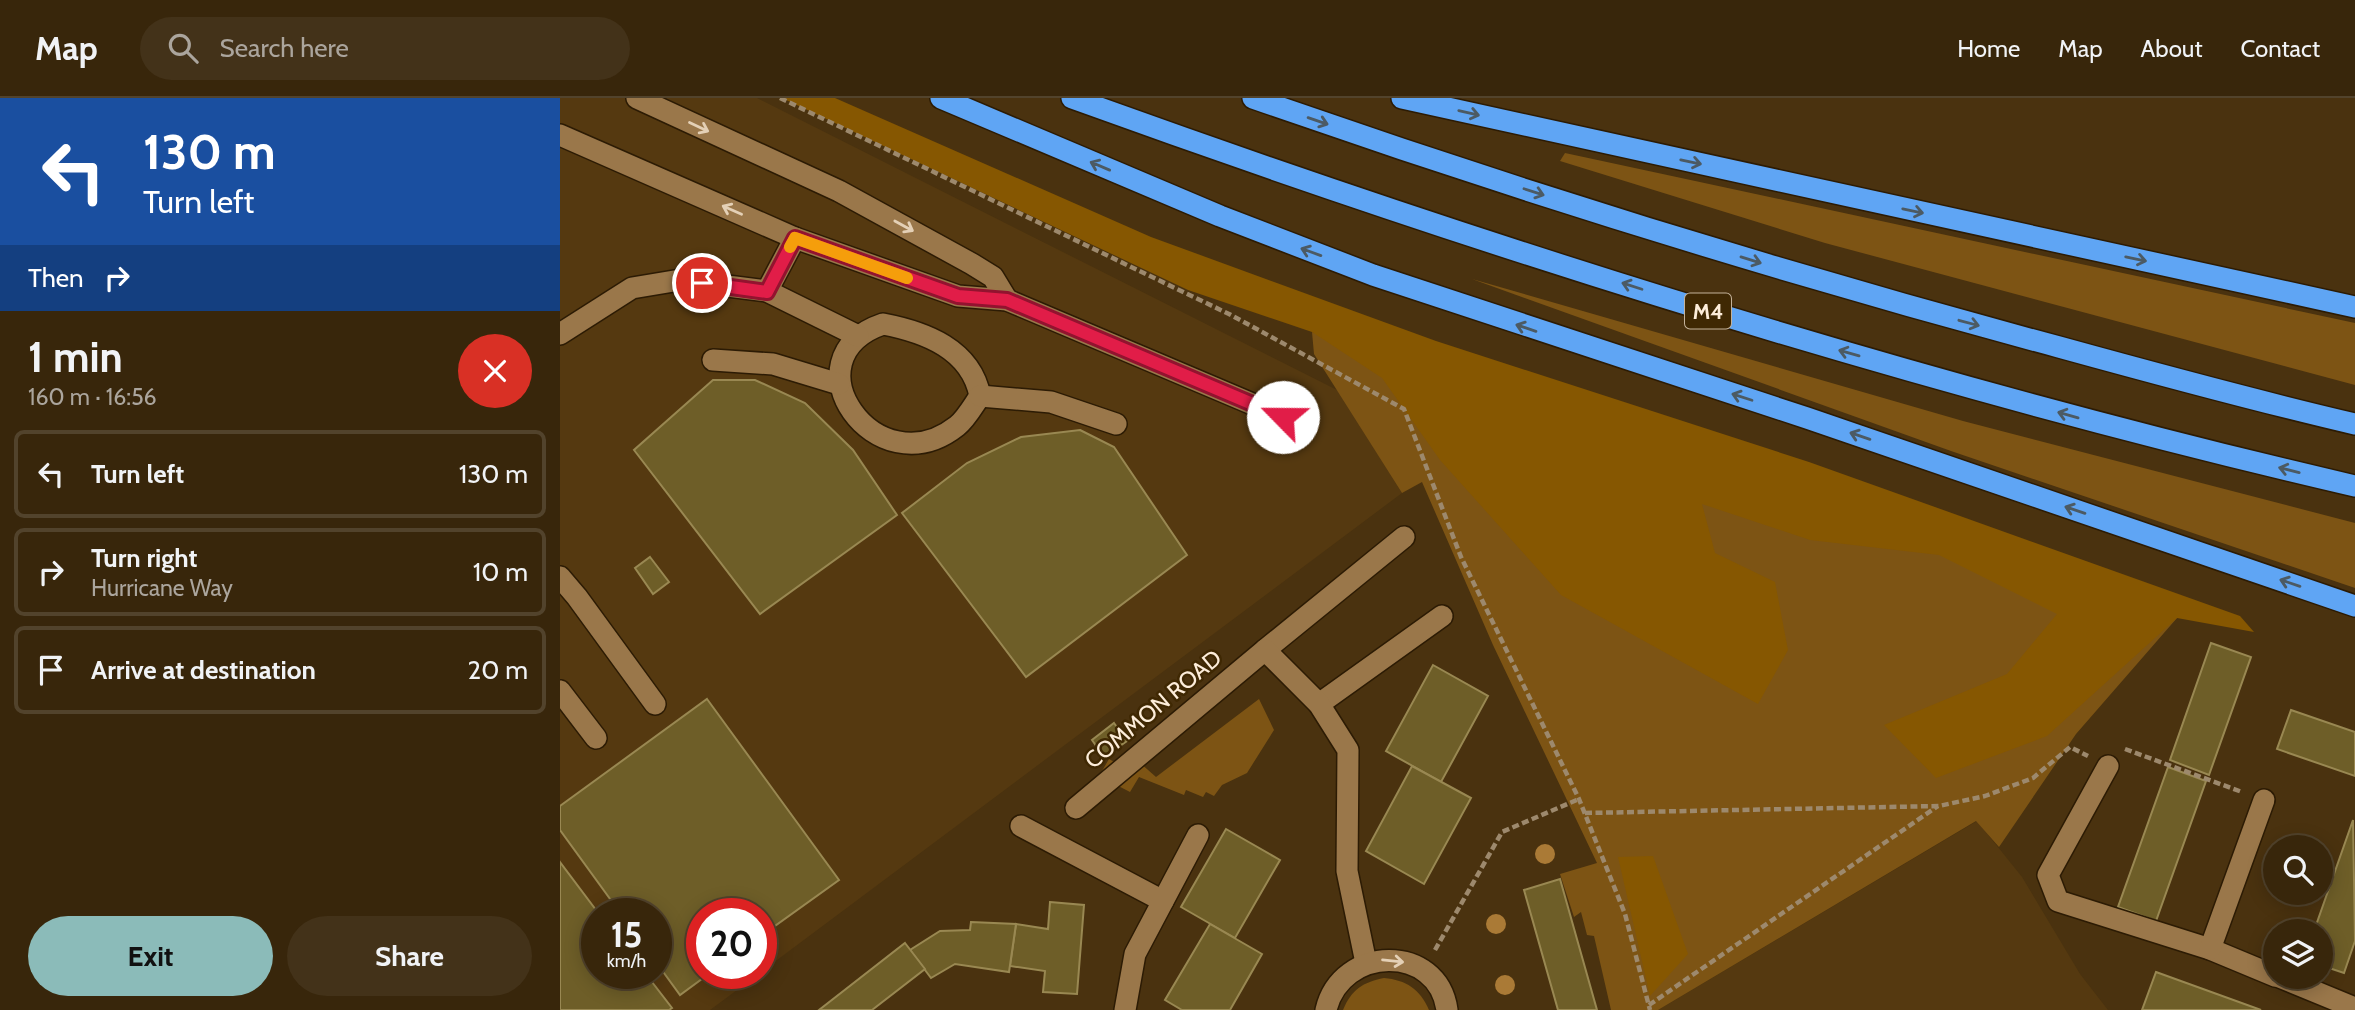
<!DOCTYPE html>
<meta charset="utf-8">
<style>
:root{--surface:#38260b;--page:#433219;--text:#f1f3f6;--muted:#aba59d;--line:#52432c;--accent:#8bbbb9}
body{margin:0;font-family:Cabin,sans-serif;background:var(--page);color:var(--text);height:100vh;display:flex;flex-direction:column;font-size:26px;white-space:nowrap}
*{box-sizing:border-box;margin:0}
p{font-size:23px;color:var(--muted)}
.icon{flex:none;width:38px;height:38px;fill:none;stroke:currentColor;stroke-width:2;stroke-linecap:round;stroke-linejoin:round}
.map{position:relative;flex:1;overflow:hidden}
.drawer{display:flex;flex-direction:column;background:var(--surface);width:560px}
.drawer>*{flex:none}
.banner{background:#1a4fa0;color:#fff;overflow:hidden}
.controls{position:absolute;left:1703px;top:737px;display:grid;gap:14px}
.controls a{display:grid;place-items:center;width:70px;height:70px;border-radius:50%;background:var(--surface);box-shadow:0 4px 18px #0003,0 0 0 2px var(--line);font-size:35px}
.speed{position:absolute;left:21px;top:800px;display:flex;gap:14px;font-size:35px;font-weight:700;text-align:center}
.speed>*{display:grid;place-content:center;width:91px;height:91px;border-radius:50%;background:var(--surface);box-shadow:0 4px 18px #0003,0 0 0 2px var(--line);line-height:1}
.speed small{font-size:18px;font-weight:400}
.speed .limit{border:10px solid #d22;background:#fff;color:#111}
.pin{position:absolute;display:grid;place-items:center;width:60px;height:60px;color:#fff;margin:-30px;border:4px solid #fff;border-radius:50%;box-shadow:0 2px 7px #0007}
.me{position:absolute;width:77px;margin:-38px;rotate:293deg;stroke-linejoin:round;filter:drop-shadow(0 0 5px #0008)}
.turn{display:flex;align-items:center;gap:24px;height:147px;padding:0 28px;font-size:32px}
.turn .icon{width:91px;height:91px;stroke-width:2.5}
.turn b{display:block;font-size:49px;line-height:60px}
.then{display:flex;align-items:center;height:66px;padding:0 28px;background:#0003;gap:14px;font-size:26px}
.round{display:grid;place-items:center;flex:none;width:74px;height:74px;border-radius:37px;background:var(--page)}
.headline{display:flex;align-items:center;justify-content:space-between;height:119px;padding:0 28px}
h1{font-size:42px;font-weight:700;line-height:52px}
.cta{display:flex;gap:14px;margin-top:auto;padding:14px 28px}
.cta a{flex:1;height:80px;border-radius:42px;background:var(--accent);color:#111;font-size:28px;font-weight:700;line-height:80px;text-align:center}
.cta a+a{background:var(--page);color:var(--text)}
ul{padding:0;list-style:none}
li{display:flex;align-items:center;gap:21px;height:88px;margin:0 14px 10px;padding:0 14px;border:4px solid var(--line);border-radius:10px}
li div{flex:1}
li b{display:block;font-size:26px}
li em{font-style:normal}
header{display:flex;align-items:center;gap:42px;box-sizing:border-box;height:98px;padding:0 35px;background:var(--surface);border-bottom:2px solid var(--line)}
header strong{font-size:33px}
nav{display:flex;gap:38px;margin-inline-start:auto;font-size:24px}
.search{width:490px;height:63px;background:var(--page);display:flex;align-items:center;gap:18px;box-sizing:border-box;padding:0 24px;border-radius:38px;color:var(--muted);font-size:26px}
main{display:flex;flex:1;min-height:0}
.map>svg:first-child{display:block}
.built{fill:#553910;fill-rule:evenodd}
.green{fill:#7d5414}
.forest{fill:#865701}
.building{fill:#6e5e28;stroke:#998852;stroke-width:2}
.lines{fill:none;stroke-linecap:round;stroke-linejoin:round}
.minor-casing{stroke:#2c1b04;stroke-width:24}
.highway-casing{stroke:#2c1b04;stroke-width:24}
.path{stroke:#9d896d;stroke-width:4.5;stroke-dasharray:7 3.5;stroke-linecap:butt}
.minor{stroke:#9a774a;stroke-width:21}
.highway{stroke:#5fa5f4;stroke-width:21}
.tree{fill:#aa7a36}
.oneway{stroke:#4c5a63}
.oneway2{stroke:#e4d0b6}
.route-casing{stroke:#92132f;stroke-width:18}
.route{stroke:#e11d48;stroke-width:12}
.slow{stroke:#f59e0b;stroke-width:12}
.labels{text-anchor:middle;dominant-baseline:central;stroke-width:5;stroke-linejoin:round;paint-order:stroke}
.shield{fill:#3f2803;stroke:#c4b29a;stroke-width:2}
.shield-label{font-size:21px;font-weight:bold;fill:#fdedda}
.street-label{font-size:23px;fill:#fdedda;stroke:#3f2803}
</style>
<header>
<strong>Map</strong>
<div class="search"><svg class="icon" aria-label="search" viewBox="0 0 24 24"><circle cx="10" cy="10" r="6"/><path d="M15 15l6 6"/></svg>Search here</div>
<nav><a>Home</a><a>Map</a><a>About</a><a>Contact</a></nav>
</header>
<main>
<section class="drawer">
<div class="banner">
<div class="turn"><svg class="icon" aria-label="left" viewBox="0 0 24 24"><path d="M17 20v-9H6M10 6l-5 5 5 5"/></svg><div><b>130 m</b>Turn left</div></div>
<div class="then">Then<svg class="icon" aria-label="right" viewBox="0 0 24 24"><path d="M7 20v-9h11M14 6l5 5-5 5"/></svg></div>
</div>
<div class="headline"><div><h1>1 min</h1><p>160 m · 16:56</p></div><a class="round" style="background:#d93025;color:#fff"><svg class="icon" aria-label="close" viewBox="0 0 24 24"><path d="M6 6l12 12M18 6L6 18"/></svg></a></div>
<ul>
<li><svg class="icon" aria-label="left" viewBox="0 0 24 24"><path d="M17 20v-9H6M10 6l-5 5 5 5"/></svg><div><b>Turn left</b></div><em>130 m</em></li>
<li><svg class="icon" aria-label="right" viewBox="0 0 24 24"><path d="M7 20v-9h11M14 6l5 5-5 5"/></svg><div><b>Turn right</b><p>Hurricane Way</p></div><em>10 m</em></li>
<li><svg class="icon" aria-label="arrive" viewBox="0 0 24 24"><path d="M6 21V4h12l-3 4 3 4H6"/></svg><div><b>Arrive at destination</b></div><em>20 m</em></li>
</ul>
<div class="cta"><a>Exit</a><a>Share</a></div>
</section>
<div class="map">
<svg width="1795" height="912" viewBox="0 0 1795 912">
<rect width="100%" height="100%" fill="#4a320f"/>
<!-- built -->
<g class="built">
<path d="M0,0h197l582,293 63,102 -641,479v-58h-59v59h58l-50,37h-150zM37,816h59v59h-59z"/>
<polygon points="1417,723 1462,779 1520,876 1548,912 1098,912"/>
</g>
<!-- green -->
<g class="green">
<polygon points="1005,55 1795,225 1795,287 1265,145 1000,63"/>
<polygon points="912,181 1403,323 1795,425 1795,490 1391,353"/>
<polygon points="752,234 1172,367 1617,520 1516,636 1439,749 1416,723 1098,912 1051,912 1034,838 1027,837 1021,814 1014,819 1000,776 1037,765 933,547 862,384 842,395 754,256"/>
<polygon points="699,601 714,632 687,675 662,687 654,698 646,694 643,699 626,692 624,697 579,679 570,694 539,678 549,661 568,672 579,664 596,679"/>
<path d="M824,880c22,2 36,11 45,32h-86c8,-20 20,-28 41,-32z"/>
</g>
<!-- forest -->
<g class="forest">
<polygon points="222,0 275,0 591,139 876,243 1249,364 1680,518 1694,534 1617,520 1487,638 1376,680 1324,627 1447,576 1497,516 1379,457 1250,442 1142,406 1155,455 1215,484 1228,552 1198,606 1001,497 880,362 822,280 752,234 628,192"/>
<polygon points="1093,758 1128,856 1090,898 1058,759"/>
</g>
<!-- building -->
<g class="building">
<polygon points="153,282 195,282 245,305 293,352 337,417 200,516 74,352"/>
<polygon points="520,332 554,349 627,457 466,579 342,415 407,365 461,339"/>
<polygon points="90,459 109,484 93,496 75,470"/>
<polygon points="1651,545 1691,559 1649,677 1610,662"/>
<polygon points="873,567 928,598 881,684 826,653"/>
<polygon points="147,601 279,782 201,838 201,816 142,816 142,875 150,875 120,897 96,864 96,816 61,816 0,732 0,708"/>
<polygon points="1731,612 1795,634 1795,678 1717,651"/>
<polygon points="554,625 567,643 544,659 532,642"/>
<polygon points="852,668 911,700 864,786 806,753"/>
<polygon points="1608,669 1646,683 1596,823 1558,809"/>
<polygon points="1793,722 1795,843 1784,875 1760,867 1760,833 1754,833"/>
<polygon points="666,731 720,762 675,840 621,809"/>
<polygon points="0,764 39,816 37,816 37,875 85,875 112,910 109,912 0,912"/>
<polygon points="1000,781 1037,912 998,912 964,792"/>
<polygon points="490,804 524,807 517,896 483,894 485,873 450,868 456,826 488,831"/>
<polygon points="411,824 456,826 449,874 395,866 371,880 350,852 380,833 410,832"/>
<polygon points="650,826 702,856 670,912 622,912 605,902"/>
<polygon points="345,845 365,871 312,912 259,912"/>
<polygon points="1596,874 1701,912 1582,912"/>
</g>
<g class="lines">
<defs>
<g id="minor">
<polyline points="77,0 279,93 412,166 433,179 447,202"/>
<polyline points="0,37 235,140 398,198 447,202 723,319"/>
<polyline points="207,193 235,140"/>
<path d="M323,226c42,8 88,25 97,72 -7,10 -14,23 -23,30 -81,64 -173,-68 -74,-102z"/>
<polyline points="0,236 72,190 120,182 207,193 298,238"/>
<polyline points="153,262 213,266 279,286"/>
<polyline points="420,298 491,304 556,326"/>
<polyline points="0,479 17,499 95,606"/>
<polyline points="705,552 844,439"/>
<polyline points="0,593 36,640"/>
<polyline points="759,606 882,518"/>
<polyline points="1548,668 1488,777 1498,803 1650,851 1715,878"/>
<polyline points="516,710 705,552 759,606 788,652 787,773 806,865"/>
<polyline points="461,728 603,803"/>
<polyline points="1650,851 1704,702"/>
<polyline points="1717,878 1795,910"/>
<polyline points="565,912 575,856 638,737"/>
<path d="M766,912c15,-65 112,-67 121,0"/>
</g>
<g id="highway">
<polyline points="381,0 660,118 813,177 1247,320 1795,508"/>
<path d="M512,0c420,152 848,287 1283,388"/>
<path d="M693,0c265,93 534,176 806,249 98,27 197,54 296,77"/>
<polyline points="842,0 1795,209"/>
</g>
</defs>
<!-- minor casing -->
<use href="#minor" class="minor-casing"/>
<!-- highway casing -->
<use href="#highway" class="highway-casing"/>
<!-- path -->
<g class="path">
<polyline points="220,0 669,216 844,311 901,459 1019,701 1065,816 1090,912"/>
<polyline points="1565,651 1682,694"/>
<polyline points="1025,715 1379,708 1425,698 1473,680 1510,649 1528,658"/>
<polyline points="875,852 942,734 1019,701"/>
<polyline points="1089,907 1378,708"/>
</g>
<!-- minor -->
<use href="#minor" class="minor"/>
<!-- highway -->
<use href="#highway" class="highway"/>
</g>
<!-- trees -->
<g class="tree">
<circle cx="985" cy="756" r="10"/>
<circle cx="936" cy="826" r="10"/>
<circle cx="945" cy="887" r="10"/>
</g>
<!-- one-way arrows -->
<defs><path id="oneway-shaft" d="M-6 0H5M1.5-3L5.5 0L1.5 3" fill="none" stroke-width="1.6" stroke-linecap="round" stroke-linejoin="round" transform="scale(1.75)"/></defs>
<g class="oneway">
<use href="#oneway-shaft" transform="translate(909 15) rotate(13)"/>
<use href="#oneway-shaft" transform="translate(758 23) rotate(19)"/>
<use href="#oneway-shaft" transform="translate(1131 64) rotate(12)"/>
<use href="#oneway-shaft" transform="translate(540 68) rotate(-157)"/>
<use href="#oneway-shaft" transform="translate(974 94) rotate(18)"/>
<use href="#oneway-shaft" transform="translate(1353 113) rotate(12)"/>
<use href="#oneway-shaft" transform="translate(751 154) rotate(-160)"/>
<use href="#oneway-shaft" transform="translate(1576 161) rotate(12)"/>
<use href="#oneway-shaft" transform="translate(1191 162) rotate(17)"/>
<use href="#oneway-shaft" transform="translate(1072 188) rotate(-162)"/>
<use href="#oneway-shaft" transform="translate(1409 225) rotate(15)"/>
<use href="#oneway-shaft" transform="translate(966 230) rotate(-161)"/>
<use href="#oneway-shaft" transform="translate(1289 255) rotate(-164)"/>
<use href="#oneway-shaft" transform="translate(1182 299) rotate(-162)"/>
<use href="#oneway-shaft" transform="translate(1508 317) rotate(-164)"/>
<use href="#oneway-shaft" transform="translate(1300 338) rotate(-161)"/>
<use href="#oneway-shaft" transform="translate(1729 372) rotate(-166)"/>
<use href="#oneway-shaft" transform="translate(1515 412) rotate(-161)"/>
<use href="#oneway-shaft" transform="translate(1730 485) rotate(-161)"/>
</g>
<g class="oneway2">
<use href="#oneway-shaft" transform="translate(139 29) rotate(25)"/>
<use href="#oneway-shaft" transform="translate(172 112) rotate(-156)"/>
<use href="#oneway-shaft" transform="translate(344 128) rotate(29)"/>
<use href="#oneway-shaft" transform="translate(833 863) rotate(6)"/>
</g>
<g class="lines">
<defs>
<polyline id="route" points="142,185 207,194 235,140 398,198 447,202 723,319"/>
</defs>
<!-- route casing -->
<use href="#route" class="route-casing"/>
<!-- route -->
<use href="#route" class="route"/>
<!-- slow -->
<polyline class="slow" points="230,149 235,140 347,180"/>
</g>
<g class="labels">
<!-- shield labels -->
<rect class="shield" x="1125" y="195.5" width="46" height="35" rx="5"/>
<g class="shield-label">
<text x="1148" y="213">M4</text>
</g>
<!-- street labels -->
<g class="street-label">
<text transform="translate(593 611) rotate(-40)">COMMON ROAD</text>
</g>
</g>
</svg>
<div class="controls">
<a><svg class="icon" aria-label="search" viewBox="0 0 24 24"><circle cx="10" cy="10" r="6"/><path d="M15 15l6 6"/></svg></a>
<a><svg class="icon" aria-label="layers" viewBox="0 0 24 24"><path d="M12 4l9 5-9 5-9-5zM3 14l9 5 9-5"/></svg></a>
</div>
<div class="speed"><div>15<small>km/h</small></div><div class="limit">20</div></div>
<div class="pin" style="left:142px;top:185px;background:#d93025"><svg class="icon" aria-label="arrive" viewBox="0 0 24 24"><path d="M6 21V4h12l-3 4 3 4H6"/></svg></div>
<svg class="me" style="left:723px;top:319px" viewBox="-20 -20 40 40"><circle r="19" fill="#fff"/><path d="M0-13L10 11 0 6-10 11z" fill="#e11d48"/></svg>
</div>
</main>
